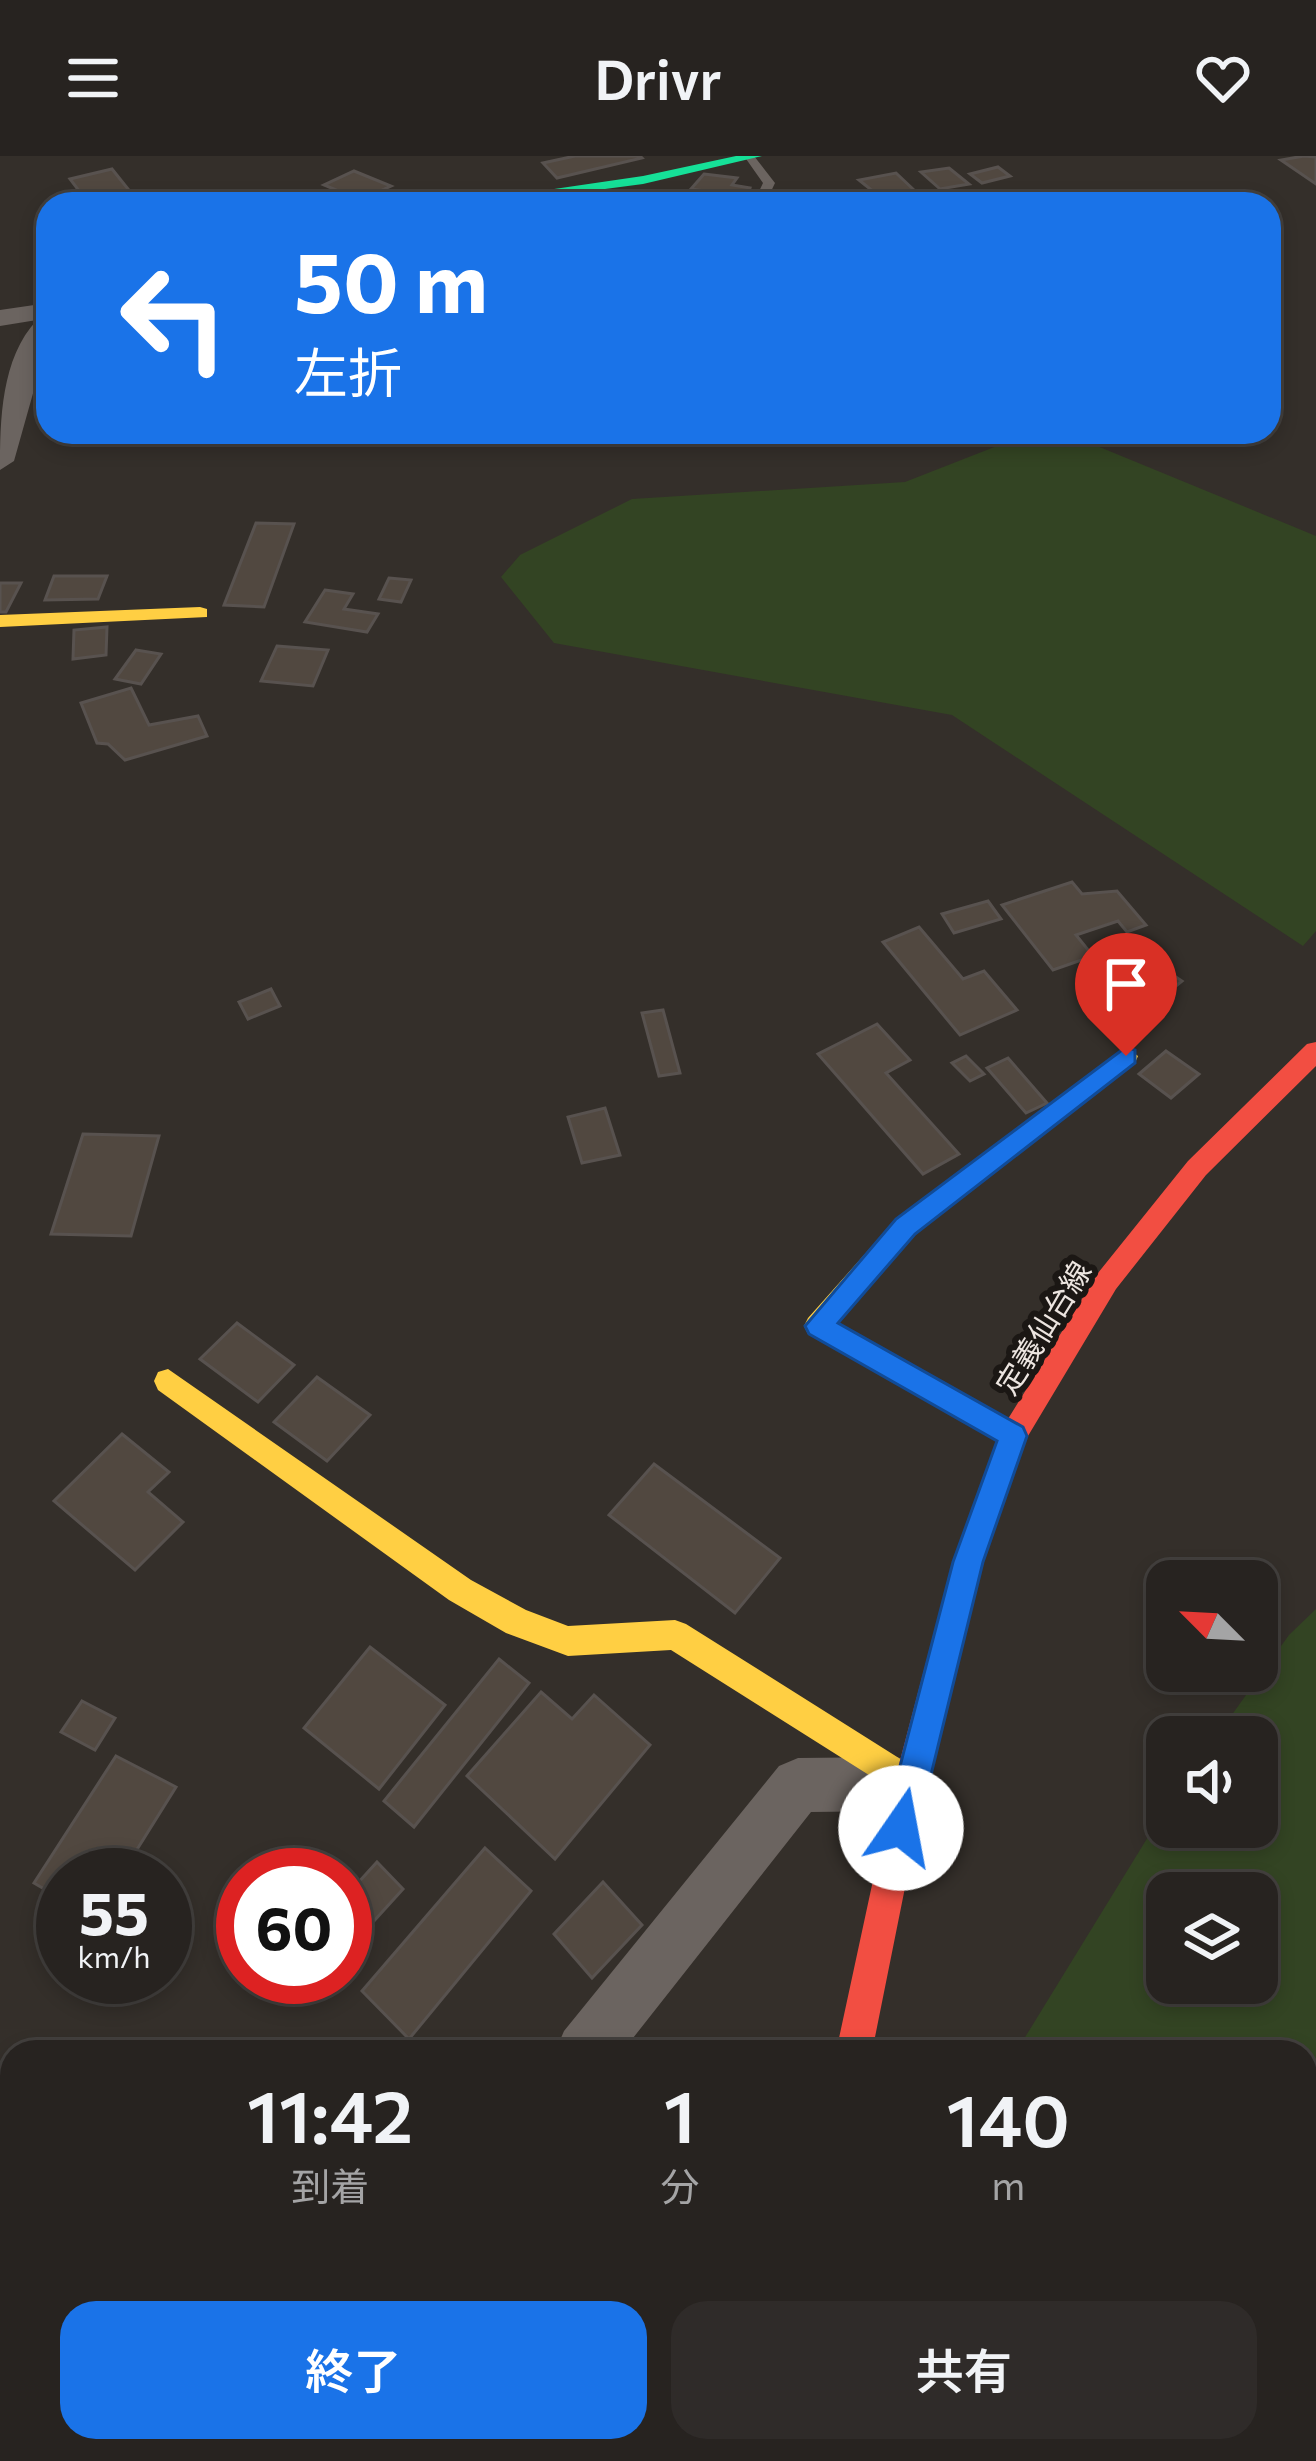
<!DOCTYPE html>
<html lang="ja">
<meta charset="utf-8">
<style>
:root{--surface:#272320;--page:#2f2b29;--text:#f1f3f6;--muted:#a4a4a5;--line:#43403e;--accent:#1a73e8}
body{margin:0;font-family:Commissioner,"Noto Sans JP",sans-serif;background:var(--page);color:var(--text);height:100vh;display:flex;flex-direction:column;font-size:45px;white-space:nowrap}
*{box-sizing:border-box;margin:0}
p{font-size:39px;color:var(--muted)}
.icon{flex:none;width:66px;height:66px;fill:none;stroke:currentColor;stroke-width:2;stroke-linecap:round;stroke-linejoin:round}
.map{position:relative;flex:1;overflow:hidden}
.side{position:absolute;left:0px;top:1884px;width:1317px;height:423px;display:flex;flex-direction:column;background:var(--surface);border-radius:36px 36px 0 0;box-shadow:0 6px 18px #0003,0 0 0 3px var(--line)}
.side>*{flex:none}
.hud{position:absolute;left:36px;top:36px;width:1245px;height:252px;border-radius:36px;box-shadow:0 6px 18px #0003,0 0 0 3px var(--line);background:#1a73e8;color:#fff;overflow:hidden}
.needle{width:78px;rotate:294deg}
.tools{position:absolute;left:1146px;top:1404px;display:grid;gap:24px}
.tools a{display:grid;place-items:center;width:132px;height:132px;border-radius:24px;background:var(--surface);box-shadow:0 6px 18px #0003,0 0 0 3px var(--line);font-size:60px}
.speed{position:absolute;left:36px;top:1692px;display:flex;gap:24px;font-size:60px;font-weight:700;text-align:center}
.speed>*{display:grid;place-content:center;width:156px;height:156px;border-radius:50%;background:var(--surface);box-shadow:0 6px 18px #0003,0 0 0 3px var(--line);line-height:1}
.speed small{font-size:30px;font-weight:400}
.speed .limit{border:18px solid #d22;background:#fff;color:#111}
.pin{position:absolute;display:grid;place-items:center;width:102px;height:102px;color:#fff;margin:-123px -51px;border-radius:50% 50% 50% 0;rotate:-45deg;box-shadow:0 0 12px #0007}
.pin .icon{rotate:45deg}
.me{position:absolute;width:132px;margin:-66px;rotate:12deg;stroke-linejoin:round;filter:drop-shadow(0 0 9px #0008)}
.turn{display:flex;align-items:center;gap:42px;height:252px;padding:0 60px;font-size:54px}
.turn .icon{width:156px;height:156px;stroke-width:2.5}
.turn b{display:block;font-size:84px;line-height:102px}
.eta{display:flex;justify-content:space-evenly;align-items:center;height:204px;text-align:center}
.eta b{font-size:72px;font-weight:600;line-height:84px}
.action{display:flex;gap:24px;margin-top:auto;padding:24px 60px}
.action a{flex:1;height:138px;border-radius:36px;background:var(--accent);color:#fff;font-size:48px;font-weight:600;line-height:138px;text-align:center}
.action a+a{background:var(--page);color:var(--text)}
header{display:flex;justify-content:space-between;align-items:center;height:156px;padding:0 60px;background:var(--surface);font-size:54px;font-weight:600}
.map>svg:first-child{display:block}
.green{fill:#334423;fill-rule:evenodd}
.building{fill:#514840;stroke:#58524f;stroke-width:3}
.lines{fill:none;stroke-linecap:round;stroke-linejoin:round}
.lane{fill:#6b6460;fill-rule:evenodd}
.street{fill:#6b6460;fill-rule:evenodd}
.fast{fill:#16e098;fill-rule:evenodd}
.slow{fill:#ffcf43;fill-rule:evenodd}
.jam{fill:#f24e42;fill-rule:evenodd}
.route{fill:#1a73e8;stroke:#114b97;stroke-width:3}
.labels{text-anchor:middle;dominant-baseline:central;stroke-width:12;stroke-linejoin:round;paint-order:stroke}
.street-label{font-size:30px;fill:#ece5e0;stroke:#1b1714}
</style>
<header><svg class="icon" aria-label="menu" viewBox="0 0 24 24"><path d="M4 6h16M4 12h16M4 18h16"/></svg>Drivr<svg class="icon" aria-label="heart" viewBox="0 0 24 24"><path d="M12 20l-8-8c-3-5 5-10 8-4 3-6 11-1 8 4z"/></svg></header>
<div class="map">
<svg width="1316" height="2305" viewBox="0 0 1316 2305">
<rect width="100%" height="100%" fill="#342f2a"/>
<!-- green -->
<g class="green">
<polygon points="1033,276 1063,276 1316,380 1316,775 1303,790 952,559 554,487 501,421 520,399 632,343 905,326"/>
<path d="M1316,1453v852h-600l5,-10h584v-399h-289l151,-246v21h90v-90h-41l73,-102zM1167,1737h90v90h-90z"/>
</g>
<!-- building -->
<g class="building">
<polygon points="575,0 640,0 642,2 557,22 543,7"/>
<polygon points="1304,0 1316,1 1316,28 1281,4"/>
<polygon points="998,11 1010,20 982,27 970,18"/>
<polygon points="949,12 969,28 940,33 921,16"/>
<polygon points="112,13 140,48 89,48 70,23"/>
<polygon points="354,15 391,30 360,44 324,29"/>
<polygon points="896,17 914,34 880,41 859,24"/>
<polygon points="704,18 737,22 732,29 750,32 747,41 691,33"/>
<polygon points="256,367 294,368 264,451 224,449"/>
<polygon points="54,420 107,420 98,443 45,444"/>
<polygon points="389,422 411,424 401,446 379,443"/>
<polygon points="0,427 21,427 6,456 0,456"/>
<polygon points="325,434 353,438 344,453 378,458 367,476 305,466"/>
<polygon points="107,471 106,499 73,503 74,474"/>
<polygon points="277,490 328,494 313,530 261,525"/>
<polygon points="136,494 161,498 141,528 115,523"/>
<polygon points="131,532 149,569 198,560 207,580 125,604 108,588 97,587 81,547"/>
<polygon points="1072,726 1082,738 1117,735 1146,769 1127,776 1118,765 1076,779 1093,800 1053,814 1002,749"/>
<polygon points="988,745 1001,763 954,777 942,758"/>
<polygon points="919,771 963,823 984,815 1017,854 960,879 883,786"/>
<polygon points="1143,799 1182,825 1140,859 1101,831"/>
<polygon points="271,833 280,850 248,863 239,846"/>
<polygon points="663,854 680,917 659,920 642,857"/>
<polygon points="877,868 910,904 886,917 959,998 923,1018 818,898"/>
<polygon points="1166,895 1199,918 1171,942 1139,918"/>
<polygon points="966,900 984,918 970,925 952,907"/>
<polygon points="1008,902 1047,947 1026,957 987,912"/>
<polygon points="605,952 620,999 582,1007 568,961"/>
<polygon points="83,978 159,980 131,1080 51,1078"/>
<polygon points="237,1167 294,1209 258,1246 200,1203"/>
<polygon points="317,1221 370,1259 327,1305 274,1266"/>
<polygon points="122,1278 169,1316 148,1336 183,1366 135,1414 54,1345"/>
<polygon points="654,1308 780,1402 735,1457 609,1359"/>
<polygon points="370,1491 445,1549 379,1633 304,1572"/>
<polygon points="499,1503 529,1527 414,1671 384,1645"/>
<polygon points="541,1536 572,1563 594,1539 650,1589 555,1703 467,1620"/>
<polygon points="82,1545 115,1562 95,1594 61,1576"/>
<polygon points="116,1600 176,1631 121,1719 63,1719 63,1744 34,1727"/>
<polygon points="485,1692 531,1735 409,1883 362,1835"/>
<polygon points="377,1706 403,1733 373,1766 347,1739"/>
<polygon points="603,1726 642,1769 592,1822 554,1778"/>
<polygon points="0,1982 12,1998 12,2025 0,2038"/>
<polygon points="0,2177 12,2194 12,2295 32,2295 23,2305 0,2305"/>
</g>
<g class="lines">
<!-- lane -->
<polygon class="lane" points="744,0 754,0 775,27 765,48 753,48 763,27"/>
<!-- street -->
<g class="street">
<path d="M48,147v37l-34,121 -14,9c0,-50 1,-112 37,-150l-37,6v-16z"/>
<polygon points="897,1601 916,1609 924,1628 916,1647 897,1655 811,1656 622,1896 555,1896 564,1875 779,1610 798,1602"/>
</g>
<!-- fast -->
<polygon class="fast" points="736,0 762,0 643,28 491,48 451,48 643,20"/>
<!-- slow -->
<g class="slow">
<polygon points="200,451 207,453 207,461 0,471 0,459"/>
<polygon points="1126,891 1138,900 1135,907 915,1078 837,1167 1023,1271 1027,1280 1023,1289 1013,1293 1003,1289 808,1178 804,1170 808,1162 897,1062"/>
<polygon points="168,1213 471,1424 526,1454 568,1470 675,1464 686,1468 921,1616 926,1627 921,1638 910,1643 899,1638 671,1494 568,1500 506,1477 449,1444 158,1234 154,1225 158,1216"/>
</g>
<!-- jam -->
<g class="jam">
<polygon points="1316,886 1316,910 1206,1019 1116,1133 1025,1285 983,1405 926,1627 872,1896 836,1896 894,1627 953,1405 1003,1271 1098,1117 1188,1005 1307,888"/>
<polygon points="726,2295 766,2295 763,2305 723,2305"/>
</g>
</g>
<!-- route -->
<polygon class="route" points="1126,891 1135,894 1135,907 915,1078 838,1167 1023,1271 1027,1280 983,1406 918,1672 913,1684 901,1689 889,1684 884,1672 953,1406 997,1285 809,1178 805,1170 896,1063"/>
<g class="labels">
<!-- street labels -->
<g class="street-label">
<text transform="translate(1042 1171) rotate(-58)">定義仙台線</text>
</g>
</g>
</svg>
<div class="tools">
<a><svg class="needle" viewBox="-14 -14 28 28"><path d="M0-13l5 13h-10z" fill="#e53935"/><path d="M0 13l5-13h-10z" fill="#a4a4a5"/></svg></a>
<a><svg class="icon" aria-label="sound" viewBox="0 0 24 24"><path d="M4 9h4l5-4v14l-5-4H4zM17 9q2 3 0 6"/></svg></a>
<a><svg class="icon" aria-label="layers" viewBox="0 0 24 24"><path d="M12 4l9 5-9 5-9-5zM3 14l9 5 9-5"/></svg></a>
</div>
<div class="speed"><div>55<small>km/h</small></div><div class="limit">60</div></div>
<div class="pin" style="left:1126px;top:900px;background:#d93025"><svg class="icon" aria-label="arrive" viewBox="0 0 24 24"><path d="M6 21V4h12l-3 4 3 4H6"/></svg></div>
<svg class="me" style="left:901px;top:1672px" viewBox="-20 -20 40 40"><circle r="19" fill="#fff"/><path d="M0-13L10 11 0 6-10 11z" fill="#1a73e8"/></svg>
<div class="hud">
<div class="turn"><svg class="icon" aria-label="left" viewBox="0 0 24 24"><path d="M17 20v-9H6M10 6l-5 5 5 5"/></svg><div><b>50 m</b>左折</div></div>
</div>
<section class="side">
<div class="eta">
<div><b>11:42</b><p>到着</p></div>
<div><b>1</b><p>分</p></div>
<div><b>140</b><p>m</p></div>
</div>
<div class="action"><a>終了</a><a>共有</a></div>
</section>
</div>
